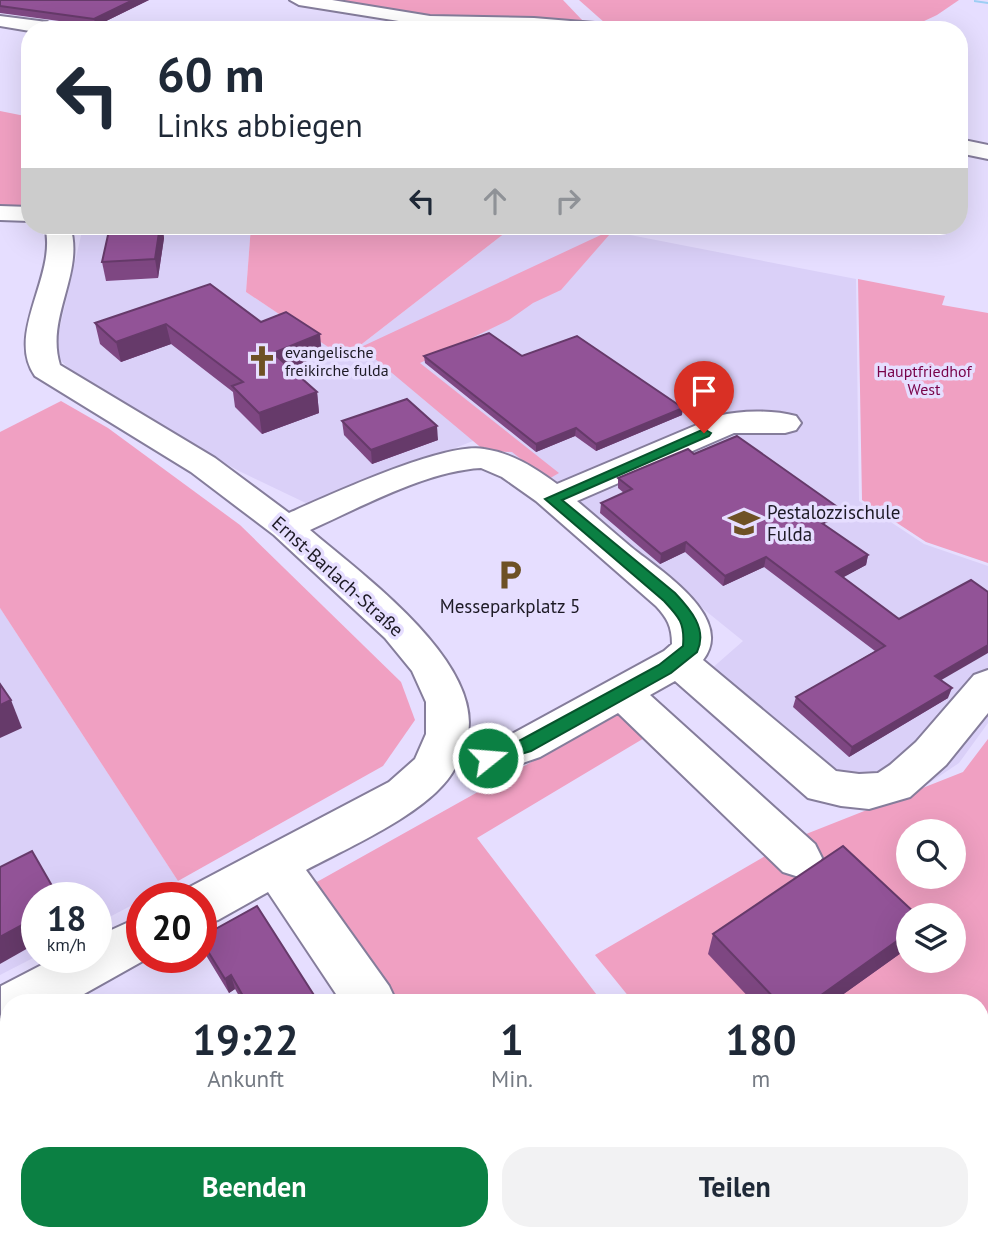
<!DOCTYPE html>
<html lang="de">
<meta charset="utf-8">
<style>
:root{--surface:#fff;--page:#f2f2f3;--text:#1f2937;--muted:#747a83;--accent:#0b8043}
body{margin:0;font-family:"PT Sans",sans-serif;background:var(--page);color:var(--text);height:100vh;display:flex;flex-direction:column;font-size:26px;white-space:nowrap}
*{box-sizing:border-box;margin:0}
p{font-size:23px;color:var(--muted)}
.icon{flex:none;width:38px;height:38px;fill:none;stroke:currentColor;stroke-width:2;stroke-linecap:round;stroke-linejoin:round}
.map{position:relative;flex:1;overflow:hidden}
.drawer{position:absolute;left:0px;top:994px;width:989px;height:247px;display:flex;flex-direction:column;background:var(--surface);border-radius:28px 28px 0 0;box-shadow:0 7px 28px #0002}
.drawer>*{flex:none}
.top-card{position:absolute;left:21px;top:21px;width:947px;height:214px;border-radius:28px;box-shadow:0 7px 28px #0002;background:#fff;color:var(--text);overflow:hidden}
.tools{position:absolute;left:896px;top:819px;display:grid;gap:14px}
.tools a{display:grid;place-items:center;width:70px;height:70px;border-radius:50%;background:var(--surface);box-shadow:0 7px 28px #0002;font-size:35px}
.speed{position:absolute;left:21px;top:882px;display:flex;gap:14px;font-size:35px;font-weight:700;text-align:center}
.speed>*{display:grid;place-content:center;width:91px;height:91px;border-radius:50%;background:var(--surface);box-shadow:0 7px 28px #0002;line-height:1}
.speed small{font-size:18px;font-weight:400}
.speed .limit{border:10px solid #d22;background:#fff;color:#111}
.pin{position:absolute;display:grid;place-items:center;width:60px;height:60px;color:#fff;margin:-72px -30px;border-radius:50% 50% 50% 0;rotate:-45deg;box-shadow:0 0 7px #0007}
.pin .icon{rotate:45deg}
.me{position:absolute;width:77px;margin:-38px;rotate:73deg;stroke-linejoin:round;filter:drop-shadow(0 0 5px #0008)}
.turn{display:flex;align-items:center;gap:24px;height:147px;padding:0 21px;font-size:32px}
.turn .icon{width:91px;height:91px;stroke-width:2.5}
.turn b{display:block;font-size:49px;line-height:60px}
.lanes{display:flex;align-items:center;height:66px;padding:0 21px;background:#0003;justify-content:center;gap:35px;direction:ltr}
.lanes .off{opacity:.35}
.eta{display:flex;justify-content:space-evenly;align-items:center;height:119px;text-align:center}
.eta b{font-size:42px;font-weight:700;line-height:49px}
.cta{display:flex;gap:14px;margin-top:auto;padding:14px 21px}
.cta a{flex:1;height:80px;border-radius:28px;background:var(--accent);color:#fff;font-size:28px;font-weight:700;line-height:80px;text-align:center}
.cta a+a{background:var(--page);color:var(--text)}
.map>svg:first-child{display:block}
.built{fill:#dad0f8}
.green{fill:#f0a0c2;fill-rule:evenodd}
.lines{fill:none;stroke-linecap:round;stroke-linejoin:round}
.stream{fill:#9dcef4;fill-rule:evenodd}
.minor-casing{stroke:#857d9b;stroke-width:4}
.minor{fill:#fff;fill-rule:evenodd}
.wall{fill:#7e4782}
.shaded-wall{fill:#663a6a}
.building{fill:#925397;stroke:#663a6a;stroke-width:2}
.route{fill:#0b8043;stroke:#07532c;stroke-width:2}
.labels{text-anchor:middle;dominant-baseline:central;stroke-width:7;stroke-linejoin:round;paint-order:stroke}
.far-poi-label{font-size:16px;fill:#1d1a25;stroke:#e6deff;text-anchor:start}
.far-park-label{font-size:16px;fill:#780249;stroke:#e6deff}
.poi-label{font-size:19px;fill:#1d1a25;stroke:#e6deff;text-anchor:start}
.street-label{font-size:19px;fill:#1d1a25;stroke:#e6deff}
</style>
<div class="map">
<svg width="988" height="1240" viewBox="0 0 988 1240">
<rect width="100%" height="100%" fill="#e6deff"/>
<!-- built -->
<g class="built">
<polygon points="251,226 246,292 340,355 358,347 514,226 584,226 856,279 859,501 924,544 988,566 988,723 959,763 886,812 842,807 694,684 743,641 510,453 473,441 310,505 239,471 85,386 54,353 83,227"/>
<polygon points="0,608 178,881 142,898 142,900 96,924 96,898 37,898 37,956 0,975"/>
</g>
<!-- green -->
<g class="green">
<polygon points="312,0 563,0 583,21 434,19"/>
<polygon points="579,0 959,0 937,15 905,30 620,30 605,23"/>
<polygon points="0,111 30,117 30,209 0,206"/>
<polygon points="251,226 514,226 358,347 340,355 246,292"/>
<polygon points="605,233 610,234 561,290 533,303 509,320 420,363 559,473 547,480 512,452 485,451 361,347"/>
<polygon points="858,279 945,296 942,305 988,313 988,563 926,542 862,500"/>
<polygon points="61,401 108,428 240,525 401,682 415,720 383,766 178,881 0,608 0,432"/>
<polygon points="628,708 651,734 477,838 603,1003 400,1003 315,883"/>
<path d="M988,739v474l-8,8v-218h-346l-39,-48 201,-117 167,-66zM908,831h46v46h-46zM908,915h46v46h-46z"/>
<polygon points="554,1232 779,1232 786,1240 558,1240"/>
<polygon points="876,1232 968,1232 959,1240 883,1240"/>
</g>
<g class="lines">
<!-- stream -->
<polygon class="stream" points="974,0 988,2 988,4 974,2"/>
<defs>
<g id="minor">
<polygon points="290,0 332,0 430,16 534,18 607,24 616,30 430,26 299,5"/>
<polygon points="0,16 47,22 56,28 30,31 0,26"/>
<polygon points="959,139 988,145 988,159 959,153"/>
<polygon points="0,206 30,207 30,221 0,220"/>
<path d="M45,226h25c15,47 -25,91 -10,139l155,93 74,55c41,-18 155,-71 195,-64 28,4 51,19 73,35l161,-68c23,-6 55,-6 78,0l5,7 -5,7 -11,3h-51l-157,68c18,15 36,31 54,46 28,23 105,70 72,113l133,111 23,3 19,-1 12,-8 26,-23 58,-67 14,-5v43l-42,52 -36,32 -41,12 -28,-3 -33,-8 -133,-117 -25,14 165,149 7,14 -7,14 -16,5 -16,-5 -165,-159 -78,44 -52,18 -33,-7c-22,43 -106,79 -149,102l83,116 8,17h-55l-74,-111 -50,28 -17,5v-27h-21l4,-8 205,-108 26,-23 11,-25v-32l-14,-31 -27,-33 -111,-103 -83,-63 -156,-96c-30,-43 23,-101 10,-150zM481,468l21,9 34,24 120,105c11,12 16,20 16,38l-8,7 -154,84 -22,6 -21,-3c19,-75 -107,-165 -157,-208 51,-23 116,-59 171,-62z"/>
<polygon points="142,916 142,957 150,957 68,1003 9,1003 9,1023 1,1020 1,986 57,957 96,957 96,937"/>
<polygon points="500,1232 561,1232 565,1240 504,1240"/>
<polygon points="831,1232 894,1232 898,1240 835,1240"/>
</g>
</defs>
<!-- minor casing -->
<use href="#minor" class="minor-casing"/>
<!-- minor -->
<use href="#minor" class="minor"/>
</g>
<!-- wall -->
<g class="wall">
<polygon points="0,0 149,0 96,26 0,13"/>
<polygon points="110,226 162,226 164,238 158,278 106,281 102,262"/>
<polygon points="261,322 322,355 289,368 317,392 319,413 262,434 235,407 233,392 171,344 121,362 100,344 95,323"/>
<polygon points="424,356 522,356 682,415 596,451 575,436 536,452 425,363"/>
<polygon points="342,421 438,440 372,464 344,435"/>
<polygon points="694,454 837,518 823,524 868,555 866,565 843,577 941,680 948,698 849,757 793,707 796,697 875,651 764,567 723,586 685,552 660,564 600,513 601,503 624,493 618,488 618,478"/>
<polygon points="713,934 908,948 831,1003 754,1003 708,954"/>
<polygon points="201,940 319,1003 243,1003 235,989 229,993 204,952"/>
<polygon points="324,1232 477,1232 482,1240 329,1240"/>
</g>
<!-- shaded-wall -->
<g class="shaded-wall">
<polygon points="133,0 149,0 96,26 94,19"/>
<polygon points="160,226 162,226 164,238 158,278 155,259"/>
<polygon points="166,324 171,344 121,362 116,342"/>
<polygon points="320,334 322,355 276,374 273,353"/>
<polygon points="317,392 319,413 262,434 259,413"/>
<polygon points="683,408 682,415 596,451 596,444"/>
<polygon points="437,426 438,440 372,464 371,450"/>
<polygon points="576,428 575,436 536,452 536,444"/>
<polygon points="839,508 837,518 813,529 816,519"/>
<polygon points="686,542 685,552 660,564 661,554"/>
<polygon points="868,555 866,565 833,583 836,572"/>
<polygon points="766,557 764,567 723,586 725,576"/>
<polygon points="988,645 988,653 931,686 935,676"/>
<polygon points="952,688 948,698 849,757 852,747"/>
<polygon points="11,700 22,728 0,738 0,705"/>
<polygon points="37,917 37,943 0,964 0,937"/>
<polygon points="908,933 908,948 831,1003 810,1003"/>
<polygon points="231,975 235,989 229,993 225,979"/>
</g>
<!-- building -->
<g class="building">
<polygon points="0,0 133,0 94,19 0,6"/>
<polygon points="110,226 160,226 155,259 102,262"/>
<polygon points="210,284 261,322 286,312 320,334 273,353 317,392 259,413 232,386 243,382 166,324 116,342 95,323"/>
<polygon points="489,333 522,356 577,336 683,408 596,444 576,428 536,444 424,356"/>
<polygon points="407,399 437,426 371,450 342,421"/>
<polygon points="737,436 839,508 816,519 868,555 836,572 899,619 971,580 988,592 988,645 935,676 952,688 852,747 796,697 885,646 766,557 725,576 686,542 661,554 601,503 632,489 618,478 688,449 694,454"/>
<polygon points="0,684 11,700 0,705"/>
<polygon points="843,846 917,915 908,915 908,933 810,1003 779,1003 713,934"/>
<polygon points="32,851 59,898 37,898 37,917 0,937 0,867"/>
<polygon points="257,906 319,1003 247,1003 231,975 225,979 201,940 201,937"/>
<polygon points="84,1232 188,1232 192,1240 71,1240"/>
<polygon points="331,1232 477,1232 482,1240 335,1240"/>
</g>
<!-- route -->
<path class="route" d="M704,429l7,4 -2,3 -147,64 113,93c15,16 33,36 22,59l-26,21 -140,78 -43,13 -7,-2 -2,-4 2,-5 38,-12 140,-76 24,-19c2,-23 -4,-29 -19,-45l-119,-102z"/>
<!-- icons -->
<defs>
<symbol id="church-bare" viewBox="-9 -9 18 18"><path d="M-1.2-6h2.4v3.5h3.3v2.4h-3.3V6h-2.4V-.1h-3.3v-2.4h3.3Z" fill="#6e5125" stroke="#e6deff" stroke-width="2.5" paint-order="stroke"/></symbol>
<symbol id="school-bare" viewBox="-9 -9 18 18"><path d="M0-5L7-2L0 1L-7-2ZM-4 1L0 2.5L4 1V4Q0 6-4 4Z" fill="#6e5125" stroke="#e6deff" stroke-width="2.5" paint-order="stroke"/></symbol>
<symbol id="parking-bare" viewBox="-9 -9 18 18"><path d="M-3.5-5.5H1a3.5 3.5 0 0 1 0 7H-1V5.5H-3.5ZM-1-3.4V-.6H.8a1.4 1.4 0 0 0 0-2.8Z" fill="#6e5125" stroke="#e6deff" stroke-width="2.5" paint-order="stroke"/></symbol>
</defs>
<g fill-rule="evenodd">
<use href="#church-bare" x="240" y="339" width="44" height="44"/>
<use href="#school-bare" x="722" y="501" width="44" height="44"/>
<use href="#parking-bare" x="488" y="553" width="44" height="44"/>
</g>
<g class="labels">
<!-- far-poi labels -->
<g class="far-poi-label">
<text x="285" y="352">evangelische<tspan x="285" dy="18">freikirche fulda</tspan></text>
</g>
<!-- far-park labels -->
<g class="far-park-label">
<text x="924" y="371">Hauptfriedhof<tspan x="924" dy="18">West</tspan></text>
</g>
<!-- poi labels -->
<g class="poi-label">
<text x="767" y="512">Pestalozzischule<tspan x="767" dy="22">Fulda</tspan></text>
<text x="510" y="606" text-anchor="middle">Messeparkplatz 5</text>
</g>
<!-- street labels -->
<g class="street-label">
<text transform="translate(338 576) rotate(42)">Ernst-Barlach-Straße</text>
</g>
</g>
</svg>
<div class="tools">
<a><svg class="icon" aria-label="search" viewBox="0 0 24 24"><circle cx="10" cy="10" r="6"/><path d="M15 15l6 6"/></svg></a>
<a><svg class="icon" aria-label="layers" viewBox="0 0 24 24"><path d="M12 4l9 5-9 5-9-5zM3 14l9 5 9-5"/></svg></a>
</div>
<div class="speed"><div>18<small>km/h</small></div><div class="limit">20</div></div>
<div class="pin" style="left:704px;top:433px;background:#d93025"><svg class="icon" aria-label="arrive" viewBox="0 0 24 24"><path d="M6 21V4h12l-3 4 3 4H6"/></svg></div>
<svg class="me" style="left:488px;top:758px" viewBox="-20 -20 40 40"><circle r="17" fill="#0b8043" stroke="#fff" stroke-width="3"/><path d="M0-11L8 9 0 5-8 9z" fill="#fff"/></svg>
<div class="top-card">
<div class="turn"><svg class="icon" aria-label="left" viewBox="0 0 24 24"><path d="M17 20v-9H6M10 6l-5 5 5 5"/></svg><div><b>60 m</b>Links abbiegen</div></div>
<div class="lanes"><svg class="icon" aria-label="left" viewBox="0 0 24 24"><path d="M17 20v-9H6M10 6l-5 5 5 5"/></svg><svg class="icon off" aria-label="ahead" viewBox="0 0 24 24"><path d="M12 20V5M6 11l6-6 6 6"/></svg><svg class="icon off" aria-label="right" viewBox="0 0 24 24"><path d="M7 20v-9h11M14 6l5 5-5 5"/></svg></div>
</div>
<section class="drawer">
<div class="eta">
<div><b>19:22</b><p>Ankunft</p></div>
<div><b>1</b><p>Min.</p></div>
<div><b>180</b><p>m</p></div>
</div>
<div class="cta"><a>Beenden</a><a>Teilen</a></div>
</section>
</div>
